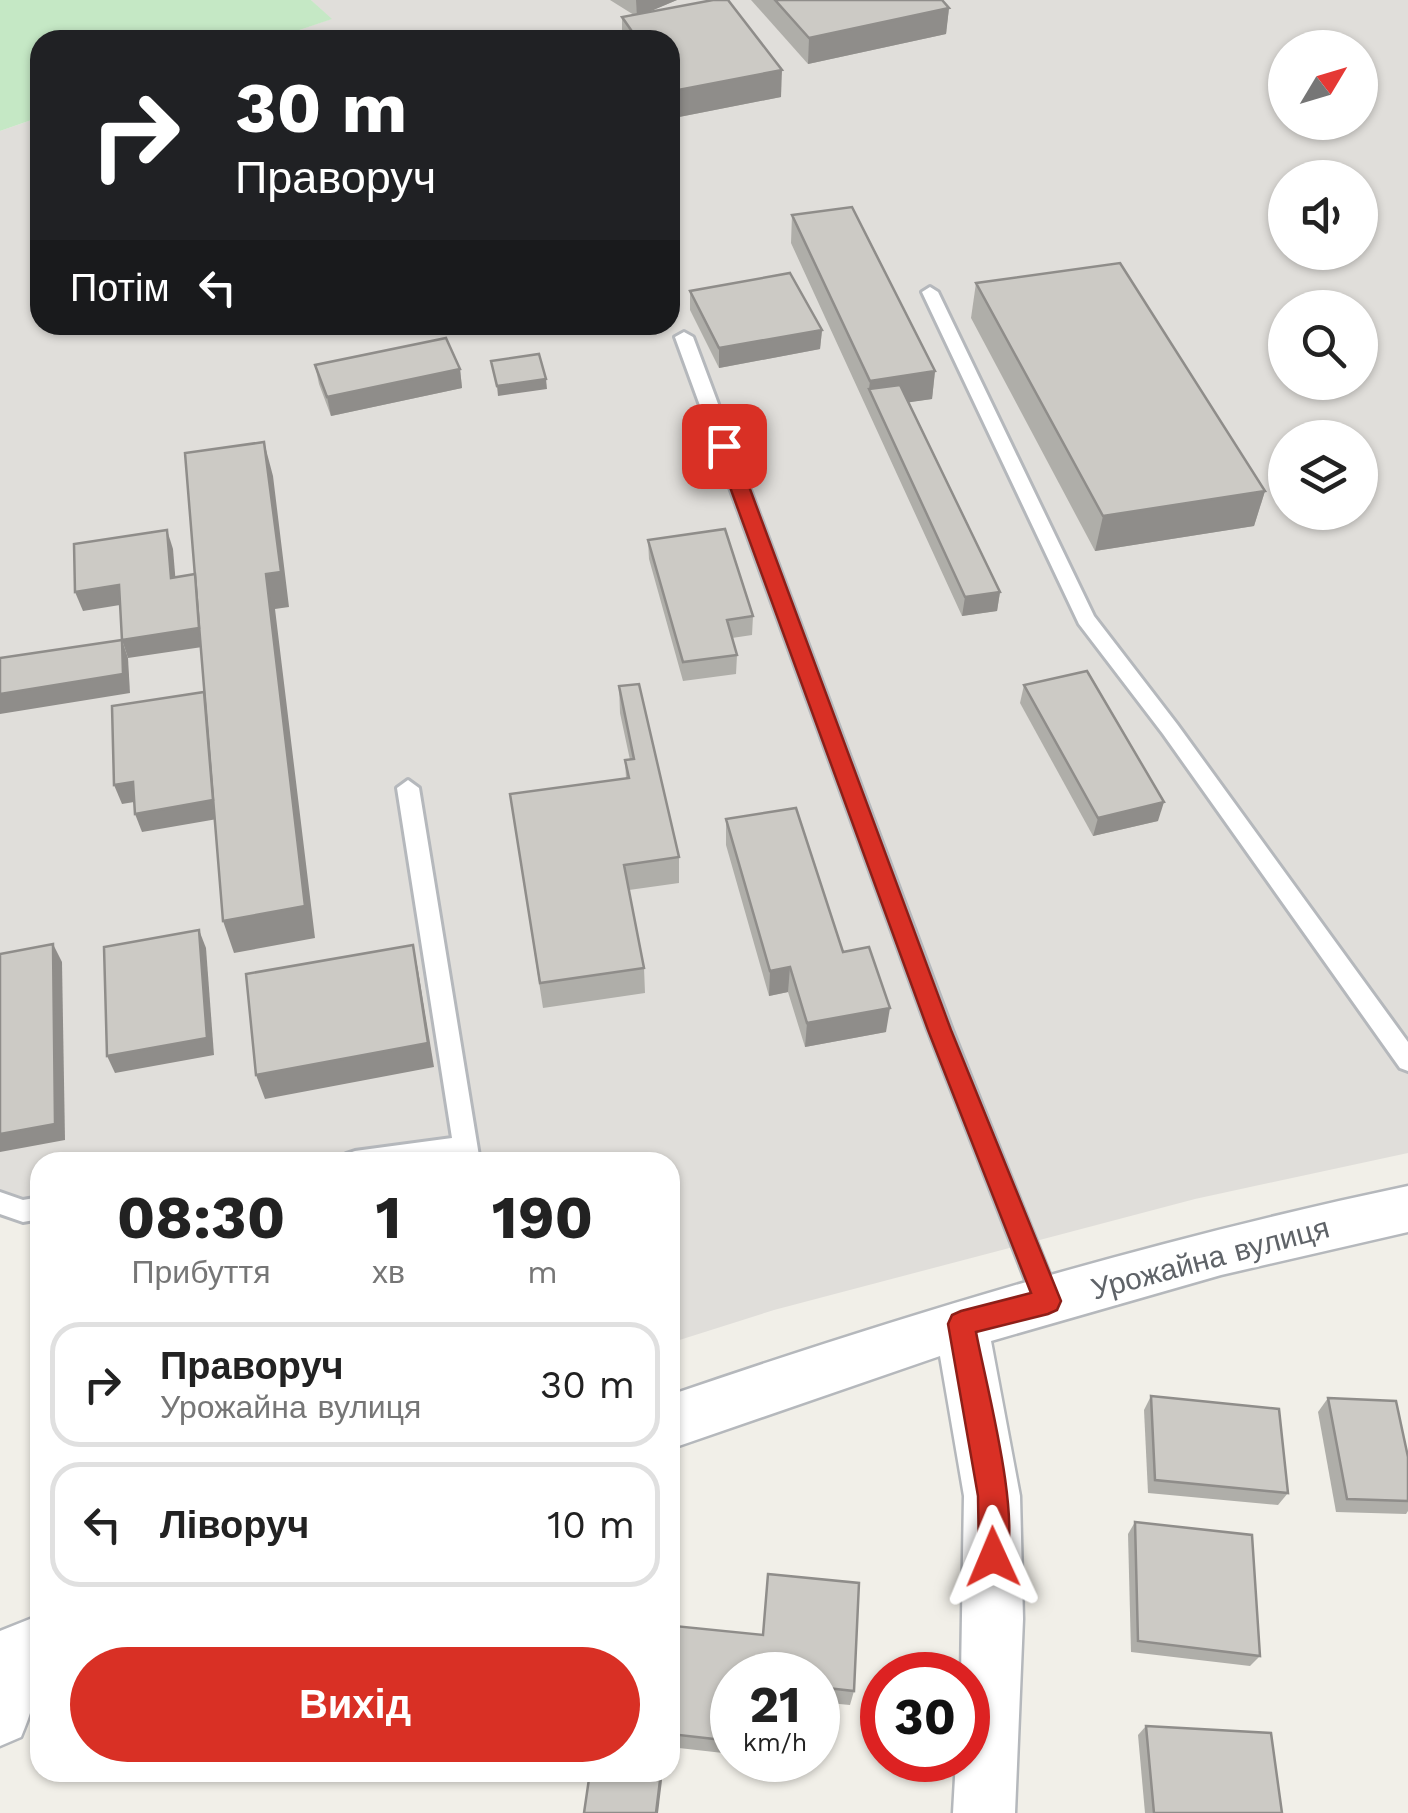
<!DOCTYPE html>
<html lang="uk">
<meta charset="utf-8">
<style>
:root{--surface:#fff;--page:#f2f2f2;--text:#222;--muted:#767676;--line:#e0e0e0;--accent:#d93025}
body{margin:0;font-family:"Work Sans",sans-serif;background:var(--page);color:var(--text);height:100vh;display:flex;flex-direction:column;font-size:38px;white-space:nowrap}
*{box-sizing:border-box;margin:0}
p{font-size:32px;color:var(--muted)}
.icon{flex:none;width:55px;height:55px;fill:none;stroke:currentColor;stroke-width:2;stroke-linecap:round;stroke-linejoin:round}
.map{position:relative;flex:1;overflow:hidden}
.panel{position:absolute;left:30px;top:1152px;width:650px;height:630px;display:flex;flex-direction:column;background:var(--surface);border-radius:30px;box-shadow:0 2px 8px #0004}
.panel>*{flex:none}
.hud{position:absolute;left:30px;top:30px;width:650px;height:305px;border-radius:30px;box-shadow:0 2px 8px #0004;background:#202124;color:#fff;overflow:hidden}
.needle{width:65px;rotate:52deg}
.tools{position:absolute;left:1268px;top:30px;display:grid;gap:20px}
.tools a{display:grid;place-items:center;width:110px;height:110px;border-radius:50%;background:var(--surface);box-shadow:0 2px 8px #0004;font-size:50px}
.speed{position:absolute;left:710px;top:1652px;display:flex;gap:20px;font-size:50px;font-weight:700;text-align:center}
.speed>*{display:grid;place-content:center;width:130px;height:130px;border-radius:50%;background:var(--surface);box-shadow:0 2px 8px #0004;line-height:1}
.speed small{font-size:25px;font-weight:400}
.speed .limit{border:15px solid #d22;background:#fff;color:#111}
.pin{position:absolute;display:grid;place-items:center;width:85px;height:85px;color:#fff;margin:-42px;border-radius:20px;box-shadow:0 5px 15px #0006}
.me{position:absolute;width:110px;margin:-55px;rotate:359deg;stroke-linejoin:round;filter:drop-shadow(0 0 8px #0008)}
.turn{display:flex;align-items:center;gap:35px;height:210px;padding:0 40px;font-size:45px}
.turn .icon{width:130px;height:130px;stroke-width:2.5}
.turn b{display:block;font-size:70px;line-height:85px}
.then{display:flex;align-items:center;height:95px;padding:0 40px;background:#0003;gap:20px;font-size:38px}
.eta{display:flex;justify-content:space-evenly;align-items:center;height:170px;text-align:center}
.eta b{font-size:60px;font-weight:700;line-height:70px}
.action{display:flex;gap:20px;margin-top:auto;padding:20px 40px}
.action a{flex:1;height:115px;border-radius:60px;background:var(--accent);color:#fff;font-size:40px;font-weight:700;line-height:115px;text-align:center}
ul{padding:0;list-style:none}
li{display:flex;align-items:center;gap:30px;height:125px;margin:0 20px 15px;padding:0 20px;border:5px solid var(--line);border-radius:30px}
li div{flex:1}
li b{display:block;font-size:38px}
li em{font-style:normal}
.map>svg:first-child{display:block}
.industrial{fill:#e0deda;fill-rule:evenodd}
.green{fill:#c5e8c5}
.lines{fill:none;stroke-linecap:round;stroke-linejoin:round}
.lane-casing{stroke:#b5b8bc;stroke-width:6}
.street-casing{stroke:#b5b8bc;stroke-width:5}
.lane{fill:#fff;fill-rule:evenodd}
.street{fill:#fff;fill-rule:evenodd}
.wall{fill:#afaea9}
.shaded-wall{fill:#8f8d8a}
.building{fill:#cccac5;stroke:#8f8d8a;stroke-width:2.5}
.route{fill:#d93025;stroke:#8d1f18;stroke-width:2.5}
.labels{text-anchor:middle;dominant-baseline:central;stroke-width:8;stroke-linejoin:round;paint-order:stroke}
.street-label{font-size:30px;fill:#5f6368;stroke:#fff}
</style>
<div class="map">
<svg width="1408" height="1813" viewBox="0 0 1408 1813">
<rect width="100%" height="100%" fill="#f1efe8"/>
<!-- industrial -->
<path class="industrial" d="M311,0h1097v1153l-213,46 -421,111 -104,33v-181h-202l-5,-15 -108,15h-315v46l-40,-5v-1072l40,-14v208h630v-285h-400l61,-21zM1285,48h75v74h-75zM1285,178h75v74h-75zM1285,308h75v74h-75zM1285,438h75v74h-75z"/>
<!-- green -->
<polygon class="green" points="0,0 311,0 332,19 270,40 40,40 40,117 0,131"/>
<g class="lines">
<defs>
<g id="lane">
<polygon points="930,287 938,292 1094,616 1177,724 1408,1042 1408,1071 1400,1068 1163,734 1079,624 922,292"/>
<polygon points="684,332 693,337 952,1030 1060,1301 1056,1310 1047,1313 1038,1310 1034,1301 928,1030 675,337"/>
<polygon points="408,780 419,788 480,1162 456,1162 455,1159 343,1162 346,1154 355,1151 452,1138 397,788"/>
<polygon points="0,1192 23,1200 40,1197 40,1219 23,1222 0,1214"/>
</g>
<g id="street">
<path d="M1408,1186v46l-187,43 -230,66 29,155 3,123 -8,194h-62l3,-53h12v-85h-7l3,-179 -24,-140 -270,93v-54c243,-83 486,-156 738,-209z"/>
<path d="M40,1615c0,49 1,76 -19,122l-21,9v-115z"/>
</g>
</defs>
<!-- lane casing -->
<use href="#lane" class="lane-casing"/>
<!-- street casing -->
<use href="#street" class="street-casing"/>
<!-- lane -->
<use href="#lane" class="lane"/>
<!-- street -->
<use href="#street" class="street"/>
</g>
<!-- wall -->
<g class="wall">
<polygon points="610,0 677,0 648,12 781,97 674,118 670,113 670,40 622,40 622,17 634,15"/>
<polygon points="751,0 942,0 949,8 946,34 808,64"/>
<polygon points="792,215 935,371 932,399 909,402 1000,592 997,611 962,616 791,243"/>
<polygon points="976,283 1265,491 1254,526 1095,551 971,318"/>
<polygon points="690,291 822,330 820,349 719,368 690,310"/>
<polygon points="315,365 460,369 462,388 331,416 319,384"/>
<polygon points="648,540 753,616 752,635 732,638 737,655 736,674 683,681 649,559"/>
<polygon points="1024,685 1158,821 1093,836 1020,703"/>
<polygon points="619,686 679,857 679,883 629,890 644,968 645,993 543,1008 514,820 626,778 625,760 630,760 620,713"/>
<polygon points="726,819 843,952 886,1032 805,1047 788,992 769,996 726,845"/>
<polygon points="1151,1396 1288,1493 1278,1505 1148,1493 1144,1410"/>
<polygon points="1328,1398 1408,1457 1408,1511 1406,1514 1336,1512 1318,1412"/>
<polygon points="1135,1522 1260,1656 1250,1666 1131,1652 1128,1534"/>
<polygon points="768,1574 859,1583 854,1691 850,1705 818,1702 818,1675 732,1675 732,1754 670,1747 670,1683 675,1626 763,1635"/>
<polygon points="1146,1726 1282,1813 1145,1813 1138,1735"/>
</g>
<!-- shaded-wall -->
<g class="shaded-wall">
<polygon points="636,0 677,0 637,17"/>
<polygon points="949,8 946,34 808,64 809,38"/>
<polygon points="782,70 781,97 674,118 673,91"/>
<polygon points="822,330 820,349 719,368 719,348"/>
<polygon points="460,369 462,388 331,416 327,397"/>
<polygon points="935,371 932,399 877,407 869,389 870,381"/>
<polygon points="546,379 547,389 498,396 497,386"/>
<polygon points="264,442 273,476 289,607 275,609 315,938 234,953 223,921 266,574"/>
<polygon points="1265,491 1254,526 1095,551 1103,516"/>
<polygon points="167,530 173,549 177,597 171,578"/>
<polygon points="198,574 209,646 128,658 122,640"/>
<polygon points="119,585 126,604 83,611 75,592"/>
<polygon points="1000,592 997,611 962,616 965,597"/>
<polygon points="122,640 128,658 130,693 0,714 0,694"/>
<polygon points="214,710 223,818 142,832 135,814"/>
<polygon points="133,782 140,801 122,804 114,785"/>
<polygon points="1164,802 1158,821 1093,836 1098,818"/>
<polygon points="199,930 206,948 214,1055 115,1073 107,1056"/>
<polygon points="53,944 62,962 65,1140 0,1152 0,1134"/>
<polygon points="413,945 418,970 434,1067 265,1099 256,1075"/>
<polygon points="790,967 788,992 769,996 770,971"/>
<polygon points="890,1008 886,1032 805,1047 807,1023"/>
<polygon points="661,1772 663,1772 658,1813 656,1813"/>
</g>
<!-- building -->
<g class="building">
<polygon points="713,0 728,0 782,70 673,91 670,86 670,40 638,40 622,17"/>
<polygon points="775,0 942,0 949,8 809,38"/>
<polygon points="852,207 935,371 870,381 792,215"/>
<polygon points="1120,263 1265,491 1103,516 976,283"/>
<polygon points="790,273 822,330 719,348 690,291"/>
<polygon points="446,338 460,369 327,397 315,365"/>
<polygon points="539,354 546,379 497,386 491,361"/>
<polygon points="900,385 1000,592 965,597 869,389"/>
<polygon points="264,442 281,572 266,574 305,906 223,921 185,453"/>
<polygon points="725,529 753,616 727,620 737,655 683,662 648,540"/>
<polygon points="167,530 171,578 195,574 199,628 122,640 119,585 75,592 74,544"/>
<polygon points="122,640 123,674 0,694 0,658"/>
<polygon points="1087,671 1164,802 1098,818 1024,685"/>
<polygon points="639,684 679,857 624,865 644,968 540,983 510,794 629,778 625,760 634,759 619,686"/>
<polygon points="204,692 213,800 135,814 133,782 114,785 112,706"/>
<polygon points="796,808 843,952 869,947 890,1008 807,1023 790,967 770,971 726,819"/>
<polygon points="199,930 207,1038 107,1056 104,947"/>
<polygon points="53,944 55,1124 0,1134 0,954"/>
<polygon points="413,945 428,1043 256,1075 246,974"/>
<polygon points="1151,1396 1279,1409 1288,1493 1155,1480"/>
<polygon points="1328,1398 1396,1401 1408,1457 1408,1501 1347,1499"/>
<polygon points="1135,1522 1252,1535 1260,1656 1138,1641"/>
<polygon points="768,1574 859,1583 854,1691 818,1687 818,1675 732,1675 732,1741 670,1734 670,1683 675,1626 763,1635"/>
<polygon points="1146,1726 1271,1733 1282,1813 1154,1813"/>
<polygon points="590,1772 661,1772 656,1813 584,1813"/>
</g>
<!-- route -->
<path class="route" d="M724,440l10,6 217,584 110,271 -4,9 -9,4 -72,18c10,53 47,189 28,236l-11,4 -10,-4 -4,-11 -1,-61 -30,-172 4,-9 9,-4 70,-18 -103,-263 -213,-584z"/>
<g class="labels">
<!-- street labels -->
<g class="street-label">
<text transform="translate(1210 1258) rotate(-15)">Урожайна вулиця</text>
</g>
</g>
</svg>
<div class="tools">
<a><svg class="needle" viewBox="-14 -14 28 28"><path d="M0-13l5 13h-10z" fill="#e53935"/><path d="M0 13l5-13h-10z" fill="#767676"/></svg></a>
<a><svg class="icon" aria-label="sound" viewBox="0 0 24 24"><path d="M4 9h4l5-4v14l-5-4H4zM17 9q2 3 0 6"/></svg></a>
<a><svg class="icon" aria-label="search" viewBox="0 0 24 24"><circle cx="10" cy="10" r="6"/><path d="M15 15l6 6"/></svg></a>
<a><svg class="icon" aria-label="layers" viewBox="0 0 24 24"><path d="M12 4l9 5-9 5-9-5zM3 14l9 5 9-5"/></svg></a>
</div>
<div class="speed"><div>21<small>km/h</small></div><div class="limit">30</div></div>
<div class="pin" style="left:724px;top:446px;background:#d93025"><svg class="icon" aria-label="arrive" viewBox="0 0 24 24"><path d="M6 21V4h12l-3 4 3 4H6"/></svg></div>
<svg class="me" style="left:993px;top:1557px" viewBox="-20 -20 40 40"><path d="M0-17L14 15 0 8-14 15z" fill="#d93025" stroke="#fff" stroke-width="4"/></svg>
<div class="hud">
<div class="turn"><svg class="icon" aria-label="right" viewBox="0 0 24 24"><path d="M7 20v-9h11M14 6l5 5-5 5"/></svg><div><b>30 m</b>Праворуч</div></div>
<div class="then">Потім<svg class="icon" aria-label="left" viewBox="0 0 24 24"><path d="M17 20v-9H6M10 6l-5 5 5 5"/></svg></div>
</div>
<section class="panel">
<div class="eta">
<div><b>08:30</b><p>Прибуття</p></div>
<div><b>1</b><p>хв</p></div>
<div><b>190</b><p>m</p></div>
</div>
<ul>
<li><svg class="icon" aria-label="right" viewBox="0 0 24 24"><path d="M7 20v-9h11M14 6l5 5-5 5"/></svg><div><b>Праворуч</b><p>Урожайна вулиця</p></div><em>30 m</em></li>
<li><svg class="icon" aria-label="left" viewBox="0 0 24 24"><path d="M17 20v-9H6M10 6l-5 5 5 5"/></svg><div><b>Ліворуч</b></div><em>10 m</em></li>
</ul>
<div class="action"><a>Вихід</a></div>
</section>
</div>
